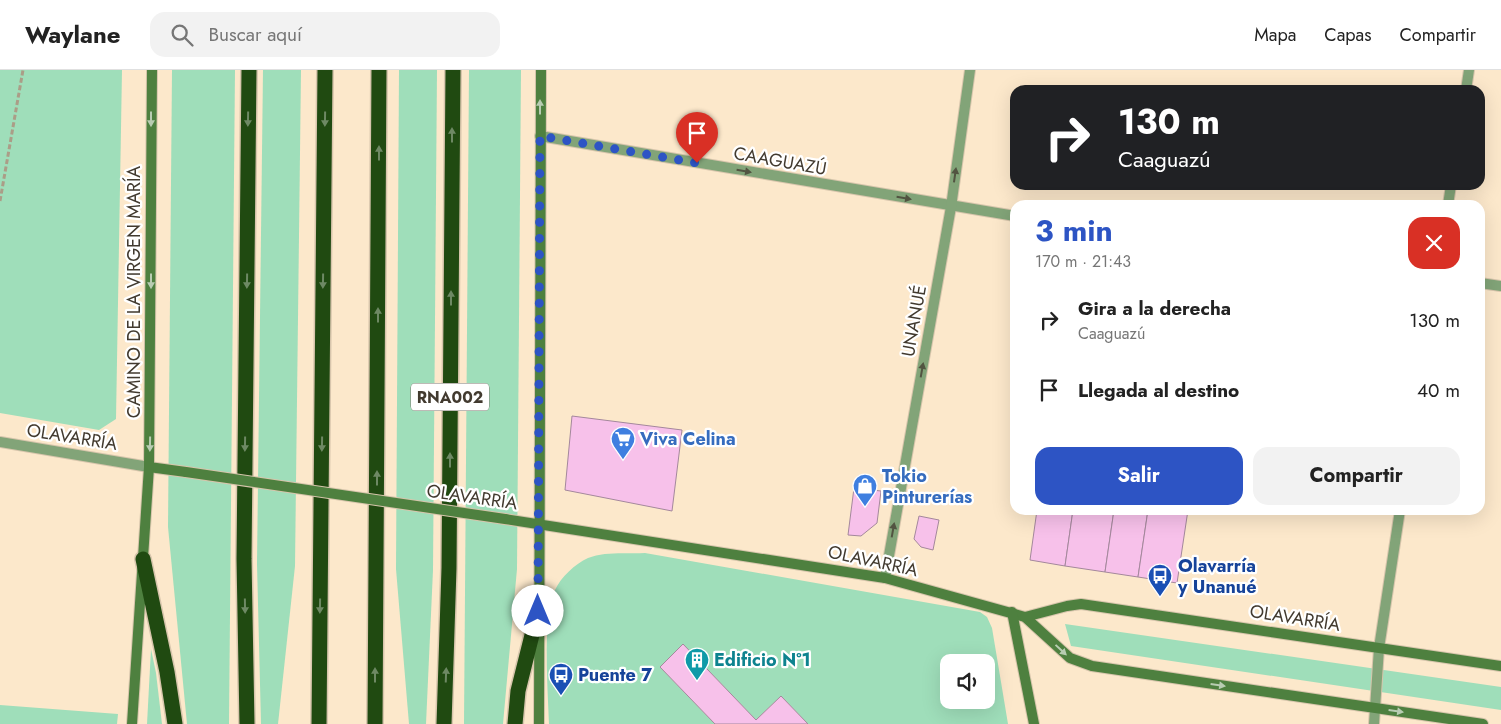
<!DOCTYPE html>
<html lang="es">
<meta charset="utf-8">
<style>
:root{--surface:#fff;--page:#f2f2f2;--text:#222;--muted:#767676;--line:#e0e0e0;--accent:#2d54c4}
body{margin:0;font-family:Jost,sans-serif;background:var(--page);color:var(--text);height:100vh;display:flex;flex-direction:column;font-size:19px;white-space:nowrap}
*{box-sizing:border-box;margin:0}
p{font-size:16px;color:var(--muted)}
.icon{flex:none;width:28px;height:28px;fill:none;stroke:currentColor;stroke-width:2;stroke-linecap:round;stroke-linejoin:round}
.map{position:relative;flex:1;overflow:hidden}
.drawer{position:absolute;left:1010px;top:130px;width:475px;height:315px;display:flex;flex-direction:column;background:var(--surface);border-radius:15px;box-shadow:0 5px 20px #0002}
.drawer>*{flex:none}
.banner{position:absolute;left:1010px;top:15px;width:475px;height:105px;border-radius:15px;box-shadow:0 5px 20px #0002;background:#202124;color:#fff;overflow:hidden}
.controls{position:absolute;left:940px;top:584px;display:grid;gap:10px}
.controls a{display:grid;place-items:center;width:55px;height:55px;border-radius:10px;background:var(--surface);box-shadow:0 5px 20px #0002;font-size:25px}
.pin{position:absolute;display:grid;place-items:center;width:42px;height:42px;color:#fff;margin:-51px -21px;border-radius:50% 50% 50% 0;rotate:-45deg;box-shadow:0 0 5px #0007}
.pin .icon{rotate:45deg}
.me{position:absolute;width:55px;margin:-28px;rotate:0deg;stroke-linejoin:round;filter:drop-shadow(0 0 4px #0008)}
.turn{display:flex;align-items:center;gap:18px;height:105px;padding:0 25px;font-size:22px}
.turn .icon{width:65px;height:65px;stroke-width:2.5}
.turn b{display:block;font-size:35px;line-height:42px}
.round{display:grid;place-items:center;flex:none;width:52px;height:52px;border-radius:15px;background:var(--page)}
.headline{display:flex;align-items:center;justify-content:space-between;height:85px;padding:0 25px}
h1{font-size:30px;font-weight:700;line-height:38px;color:var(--accent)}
.button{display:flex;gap:10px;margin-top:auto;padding:10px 25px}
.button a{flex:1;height:58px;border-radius:15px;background:var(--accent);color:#fff;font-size:20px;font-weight:700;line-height:58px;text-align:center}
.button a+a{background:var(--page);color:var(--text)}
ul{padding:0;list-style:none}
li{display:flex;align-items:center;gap:15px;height:70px;padding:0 25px}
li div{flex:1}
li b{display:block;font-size:19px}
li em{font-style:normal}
header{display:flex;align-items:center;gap:30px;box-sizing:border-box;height:70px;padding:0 25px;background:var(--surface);border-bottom:1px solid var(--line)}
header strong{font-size:24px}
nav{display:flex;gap:28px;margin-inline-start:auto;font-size:18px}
.search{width:350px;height:45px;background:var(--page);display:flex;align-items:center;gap:12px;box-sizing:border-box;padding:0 18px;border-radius:15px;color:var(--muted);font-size:19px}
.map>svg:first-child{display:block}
.green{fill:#9fdeba;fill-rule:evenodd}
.building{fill:#f7c1ea;stroke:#a4889c}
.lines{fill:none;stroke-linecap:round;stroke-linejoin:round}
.street-casing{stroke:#d7c5ac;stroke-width:12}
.secondary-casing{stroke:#d7c5ac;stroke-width:12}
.highway-casing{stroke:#d7c5ac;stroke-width:18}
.path{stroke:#ab9d87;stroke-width:3;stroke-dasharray:5 2.5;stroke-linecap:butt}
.street{stroke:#82a478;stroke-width:10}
.secondary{stroke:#4e803f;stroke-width:10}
.highway{stroke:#204a11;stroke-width:15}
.secondary-bridge-casing{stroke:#d7c5ac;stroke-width:12;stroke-linecap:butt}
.secondary-bridge{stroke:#4e803f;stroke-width:10}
.oneway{fill:#b8ccb2}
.oneway2{fill:#6e8964}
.oneway3{fill:#525441}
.route{stroke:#2d54c4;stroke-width:9;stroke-dasharray:0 16.2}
.labels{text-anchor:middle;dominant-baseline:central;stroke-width:4.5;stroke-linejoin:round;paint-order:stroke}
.shield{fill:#fff;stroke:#7b756d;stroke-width:1}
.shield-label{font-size:16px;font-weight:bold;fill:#423a2f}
.street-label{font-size:18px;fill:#423a2f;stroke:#fff}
.shop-label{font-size:18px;font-weight:bold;fill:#366cbe;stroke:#fff;text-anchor:start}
.transit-label{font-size:18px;font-weight:bold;fill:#164399;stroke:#fff;text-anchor:start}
.culture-label{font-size:18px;font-weight:bold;fill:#0d838f;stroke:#fff;text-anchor:start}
</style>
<header>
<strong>Waylane</strong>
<div class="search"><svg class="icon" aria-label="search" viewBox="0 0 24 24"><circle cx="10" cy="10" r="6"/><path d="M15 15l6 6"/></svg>Buscar aquí</div>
<nav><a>Mapa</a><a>Capas</a><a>Compartir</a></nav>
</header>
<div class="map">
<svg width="1501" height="654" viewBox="0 0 1501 654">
<rect width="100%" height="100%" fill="#fce8cb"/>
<!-- green -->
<g class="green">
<polygon points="0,0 122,0 116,349 99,360 0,343"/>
<polygon points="172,0 235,0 229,654 187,654 168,457"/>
<polygon points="263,0 301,0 295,496 278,654 261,654 257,494"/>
<polygon points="399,0 437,0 433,500 426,654 409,654 396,499"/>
<polygon points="469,0 521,0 517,499 503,654 464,654"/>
<path d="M645,483l335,59 7,5 5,11 16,96h-200l-27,-28 -25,24 -73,-76 -23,23 55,57h-166c-1,-31 -7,-109 6,-134 6,-13 20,-26 33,-32 17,-7 39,-4 57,-5zM949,592h37v38h-37z"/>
<polygon points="1065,554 1501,617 1501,640 1071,576"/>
<polygon points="151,579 156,603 162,654 147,654"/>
<polygon points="0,635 118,644 117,654 0,654"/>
</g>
<!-- building -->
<g class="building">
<polygon points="572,346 682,360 672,441 565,420"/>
<polygon points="854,418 881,421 877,453 861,466 848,465"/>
<polygon points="1037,440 1073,440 1065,496 1030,490"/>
<polygon points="1073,440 1114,440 1105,502 1065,496"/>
<polygon points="1114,440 1148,440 1138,507 1105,502"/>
<polygon points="1148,440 1188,440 1177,513 1138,507"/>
<polygon points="919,446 939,450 933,480 921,477 914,469"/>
<polygon points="683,574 756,650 781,626 808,654 715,654 660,597"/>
</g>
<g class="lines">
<defs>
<g id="street">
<polyline points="1466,20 1469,0"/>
<polyline points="540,66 1015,146"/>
<polyline points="1448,135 1451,115"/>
<polyline points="1480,213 1501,216"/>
<polyline points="0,372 149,397"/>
<polyline points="885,508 951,137 970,0"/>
<polyline points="1374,654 1379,578 1400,440"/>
</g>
<g id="secondary">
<polyline points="149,397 186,402"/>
<polyline points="505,449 885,508 1025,547 1070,588 1092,596 1483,654"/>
<polyline points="1012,542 1034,654"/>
<polyline points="1025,547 1067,536 1081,534 1501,596"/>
<polyline points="132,654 149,397 152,0"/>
<polyline points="539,654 541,0"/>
</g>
<g id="highway">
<polyline points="143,489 167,602 175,654"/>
<polyline points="247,654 244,489 249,0"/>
<polyline points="319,654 325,0"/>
<polyline points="375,654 379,0"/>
<polyline points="444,654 449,498 453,0"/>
<polyline points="515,654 518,621 538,541"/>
</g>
</defs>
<!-- street casing -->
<use href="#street" class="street-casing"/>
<!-- secondary casing -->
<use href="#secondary" class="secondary-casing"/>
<!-- highway casing -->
<use href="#highway" class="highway-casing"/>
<!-- path -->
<polyline class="path" points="0,131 23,0"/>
<!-- street -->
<use href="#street" class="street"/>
<!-- secondary -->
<use href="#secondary" class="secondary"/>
<!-- highway -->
<use href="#highway" class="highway"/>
<defs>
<polyline id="secondary-bridge" points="186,402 505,449"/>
</defs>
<!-- secondary-bridge casing -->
<use href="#secondary-bridge" class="secondary-bridge-casing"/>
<!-- secondary-bridge -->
<use href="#secondary-bridge" class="secondary-bridge"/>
</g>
<!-- one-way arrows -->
<defs><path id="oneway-solid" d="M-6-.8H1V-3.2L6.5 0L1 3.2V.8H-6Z" transform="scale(1.25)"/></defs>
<g class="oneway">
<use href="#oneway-solid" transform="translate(540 37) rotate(-90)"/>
<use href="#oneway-solid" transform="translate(151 49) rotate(90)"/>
<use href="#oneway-solid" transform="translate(151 211) rotate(90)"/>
<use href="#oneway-solid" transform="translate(150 374) rotate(91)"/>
<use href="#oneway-solid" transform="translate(1061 580) rotate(43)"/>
<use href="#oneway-solid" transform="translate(1218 615) rotate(8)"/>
<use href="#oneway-solid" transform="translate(1396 641) rotate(8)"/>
</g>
<g class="oneway2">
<use href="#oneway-solid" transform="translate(248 49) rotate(91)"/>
<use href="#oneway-solid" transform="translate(325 49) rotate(91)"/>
<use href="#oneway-solid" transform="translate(452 65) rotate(-90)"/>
<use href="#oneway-solid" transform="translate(379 83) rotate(-90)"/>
<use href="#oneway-solid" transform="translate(247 211) rotate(91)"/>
<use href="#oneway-solid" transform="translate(323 211) rotate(91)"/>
<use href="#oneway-solid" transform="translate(451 228) rotate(-90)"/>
<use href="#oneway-solid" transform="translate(378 245) rotate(-90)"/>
<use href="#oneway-solid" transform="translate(245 374) rotate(91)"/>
<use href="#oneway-solid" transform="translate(322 374) rotate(91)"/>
<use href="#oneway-solid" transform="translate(450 390) rotate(-90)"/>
<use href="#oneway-solid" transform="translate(377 408) rotate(-90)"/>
<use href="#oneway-solid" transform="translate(245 536) rotate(89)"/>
<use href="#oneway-solid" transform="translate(320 536) rotate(91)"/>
<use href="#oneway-solid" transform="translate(375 605) rotate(-90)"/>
<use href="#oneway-solid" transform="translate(446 605) rotate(-88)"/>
</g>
<g class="oneway3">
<use href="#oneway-solid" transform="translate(744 101) rotate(10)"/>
<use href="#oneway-solid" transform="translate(955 105) rotate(-82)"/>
<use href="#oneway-solid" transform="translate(904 128) rotate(10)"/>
<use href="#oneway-solid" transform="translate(922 300) rotate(-80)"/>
<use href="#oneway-solid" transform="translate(893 460) rotate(-80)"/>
</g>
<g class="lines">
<!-- route -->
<polyline class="route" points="538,541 540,66 697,93"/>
</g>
<!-- icons -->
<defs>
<symbol id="supermarket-pin" viewBox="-11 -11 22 30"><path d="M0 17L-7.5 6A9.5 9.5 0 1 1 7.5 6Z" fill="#3f7fe0" stroke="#fff"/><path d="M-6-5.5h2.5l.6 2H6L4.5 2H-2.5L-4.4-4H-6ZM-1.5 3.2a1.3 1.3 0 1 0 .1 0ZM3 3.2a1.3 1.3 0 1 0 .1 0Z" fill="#fff"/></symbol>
<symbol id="shop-pin" viewBox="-11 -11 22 30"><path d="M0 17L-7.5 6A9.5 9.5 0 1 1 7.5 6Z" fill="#3f7fe0" stroke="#fff"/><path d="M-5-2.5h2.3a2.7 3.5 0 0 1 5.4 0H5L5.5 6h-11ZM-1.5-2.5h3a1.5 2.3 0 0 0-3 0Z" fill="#fff"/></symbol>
<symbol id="bus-pin" viewBox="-11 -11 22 30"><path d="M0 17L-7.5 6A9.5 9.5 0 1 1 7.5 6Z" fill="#1a4fb4" stroke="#fff"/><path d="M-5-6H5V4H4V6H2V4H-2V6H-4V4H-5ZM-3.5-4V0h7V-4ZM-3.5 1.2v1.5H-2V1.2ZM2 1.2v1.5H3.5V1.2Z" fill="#fff"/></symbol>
<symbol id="building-pin" viewBox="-11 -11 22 30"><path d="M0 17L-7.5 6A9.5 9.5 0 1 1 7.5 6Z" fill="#0f9aa8" stroke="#fff"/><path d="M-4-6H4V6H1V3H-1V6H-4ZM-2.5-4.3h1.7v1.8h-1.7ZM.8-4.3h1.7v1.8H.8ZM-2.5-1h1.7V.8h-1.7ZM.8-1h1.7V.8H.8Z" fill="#fff"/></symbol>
</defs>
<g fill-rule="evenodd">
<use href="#supermarket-pin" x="609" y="355" width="28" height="38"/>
<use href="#shop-pin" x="851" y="402" width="28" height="38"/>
<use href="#bus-pin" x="1146" y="492" width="28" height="38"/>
<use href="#building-pin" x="683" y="576" width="28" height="38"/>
<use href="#bus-pin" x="547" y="591" width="28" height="38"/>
</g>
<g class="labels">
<!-- shield labels -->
<rect class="shield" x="411" y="313.5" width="78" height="27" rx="4"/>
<g class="shield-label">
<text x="450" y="327">RNA002</text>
</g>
<!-- street labels -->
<g class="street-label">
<text transform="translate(780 91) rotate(10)">CAAGUAZÚ</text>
<text transform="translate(134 222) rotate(-90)">CAMINO DE LA VIRGEN MARÍA</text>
<text transform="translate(914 251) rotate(-80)">UNANUÉ</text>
<text transform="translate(72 367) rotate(9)">OLAVARRÍA</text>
<text transform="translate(472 427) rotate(8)">OLAVARRÍA</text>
<text transform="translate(873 491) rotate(12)">OLAVARRÍA</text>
<text transform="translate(1295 548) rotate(9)">OLAVARRÍA</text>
</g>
<!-- shop labels -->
<g class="shop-label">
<text x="640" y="369">Viva Celina</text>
<text x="882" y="406">Tokio<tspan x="882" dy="21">Pinturerías</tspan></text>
</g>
<!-- transit labels -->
<g class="transit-label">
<text x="1178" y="496">Olavarría<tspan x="1178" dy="21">y Unanué</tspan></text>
<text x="578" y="605">Puente 7</text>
</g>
<!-- culture labels -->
<g class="culture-label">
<text x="714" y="590">Edificio N°1</text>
</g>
</g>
</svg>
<div class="controls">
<a><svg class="icon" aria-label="sound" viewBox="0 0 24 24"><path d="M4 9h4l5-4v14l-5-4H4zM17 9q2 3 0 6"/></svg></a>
</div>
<div class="pin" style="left:697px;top:93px;background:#d93025"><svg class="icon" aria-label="arrive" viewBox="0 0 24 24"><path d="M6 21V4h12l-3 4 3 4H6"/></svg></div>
<svg class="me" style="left:538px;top:541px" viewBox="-20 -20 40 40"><circle r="19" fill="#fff"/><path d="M0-13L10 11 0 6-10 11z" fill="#2d54c4"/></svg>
<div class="banner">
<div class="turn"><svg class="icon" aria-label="right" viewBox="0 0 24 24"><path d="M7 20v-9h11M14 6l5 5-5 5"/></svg><div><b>130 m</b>Caaguazú</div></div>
</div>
<section class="drawer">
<div class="headline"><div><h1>3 min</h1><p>170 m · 21:43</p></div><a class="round" style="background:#d93025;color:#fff"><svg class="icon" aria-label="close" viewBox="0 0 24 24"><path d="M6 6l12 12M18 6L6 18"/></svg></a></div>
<ul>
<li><svg class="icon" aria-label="right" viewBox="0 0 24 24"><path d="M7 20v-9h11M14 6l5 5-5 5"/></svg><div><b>Gira a la derecha</b><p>Caaguazú</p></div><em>130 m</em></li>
<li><svg class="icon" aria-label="arrive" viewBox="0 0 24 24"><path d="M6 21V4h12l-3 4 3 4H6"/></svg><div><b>Llegada al destino</b></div><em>40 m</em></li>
</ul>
<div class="button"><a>Salir</a><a>Compartir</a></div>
</section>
</div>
